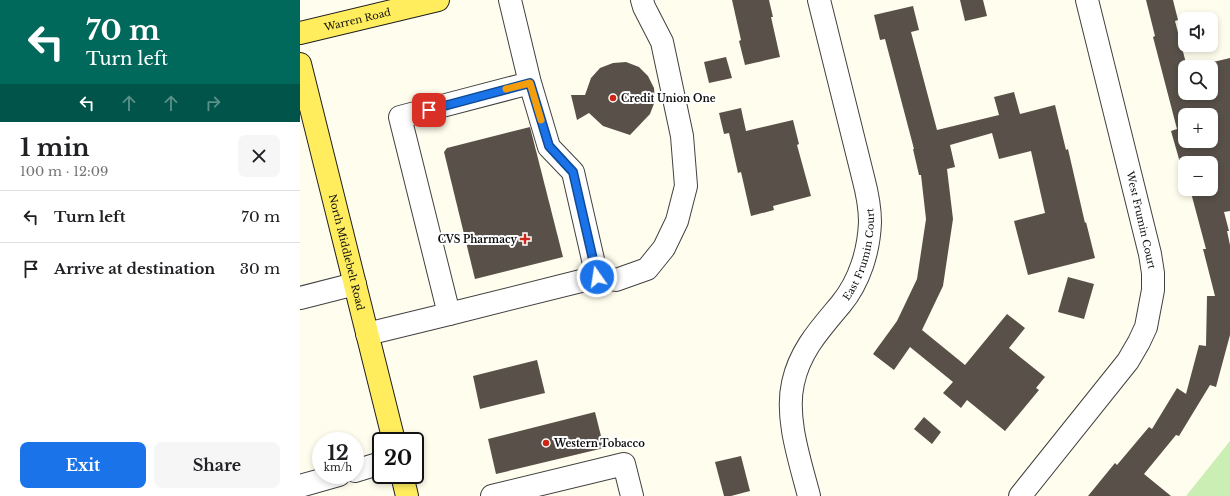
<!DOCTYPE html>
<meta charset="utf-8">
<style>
:root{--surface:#fff;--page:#f6f6f6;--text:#202124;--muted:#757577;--line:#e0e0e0;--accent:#1a73e8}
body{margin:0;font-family:"Libre Baskerville",serif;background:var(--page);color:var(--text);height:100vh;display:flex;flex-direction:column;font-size:15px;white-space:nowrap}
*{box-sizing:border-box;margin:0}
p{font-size:13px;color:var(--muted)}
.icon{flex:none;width:22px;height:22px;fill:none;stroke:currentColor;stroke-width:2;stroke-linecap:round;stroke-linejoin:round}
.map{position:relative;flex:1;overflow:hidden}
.sheet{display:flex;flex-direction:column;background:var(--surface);width:300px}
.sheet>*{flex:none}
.guide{background:#00695c;color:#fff;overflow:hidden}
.tools{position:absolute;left:878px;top:12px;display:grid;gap:8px}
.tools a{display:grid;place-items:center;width:40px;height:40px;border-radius:8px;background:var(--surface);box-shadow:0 2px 6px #0003;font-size:20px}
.speed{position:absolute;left:12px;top:432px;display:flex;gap:8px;font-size:20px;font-weight:700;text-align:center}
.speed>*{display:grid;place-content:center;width:52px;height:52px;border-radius:50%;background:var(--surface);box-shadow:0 2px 6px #0003;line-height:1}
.speed small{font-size:10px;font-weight:400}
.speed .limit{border:2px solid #111;border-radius:6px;background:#fff;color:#111}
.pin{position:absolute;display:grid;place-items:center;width:34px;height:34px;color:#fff;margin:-17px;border-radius:8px;box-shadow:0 2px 6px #0006}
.me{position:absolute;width:44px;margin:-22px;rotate:347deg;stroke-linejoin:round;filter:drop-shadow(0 0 3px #0008)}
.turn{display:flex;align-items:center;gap:14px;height:84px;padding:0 20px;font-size:18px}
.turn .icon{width:52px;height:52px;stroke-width:2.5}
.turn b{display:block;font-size:28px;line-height:34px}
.lanes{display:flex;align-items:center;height:38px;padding:0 20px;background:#0003;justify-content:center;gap:20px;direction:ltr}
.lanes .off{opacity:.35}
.round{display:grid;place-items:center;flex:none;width:42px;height:42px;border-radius:8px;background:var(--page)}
.headline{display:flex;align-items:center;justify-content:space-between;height:68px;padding:0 20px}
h1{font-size:24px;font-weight:700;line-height:30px}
.primary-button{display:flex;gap:8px;margin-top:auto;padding:8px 20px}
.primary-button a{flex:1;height:46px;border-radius:8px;background:var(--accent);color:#fff;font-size:16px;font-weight:700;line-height:46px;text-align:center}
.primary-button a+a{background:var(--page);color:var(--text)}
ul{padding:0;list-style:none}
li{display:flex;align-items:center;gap:12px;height:52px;padding:0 20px;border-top:1px solid var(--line)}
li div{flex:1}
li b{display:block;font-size:15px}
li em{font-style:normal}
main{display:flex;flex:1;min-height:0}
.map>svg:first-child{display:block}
.green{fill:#caeeb3}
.building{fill:#585049;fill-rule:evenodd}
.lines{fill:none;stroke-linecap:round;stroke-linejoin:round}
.minor-casing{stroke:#414141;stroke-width:24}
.major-casing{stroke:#1f1f1f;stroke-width:24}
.minor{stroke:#fff;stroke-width:22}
.major{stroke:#ffed5e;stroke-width:22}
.route-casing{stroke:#114b97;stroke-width:10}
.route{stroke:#1a73e8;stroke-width:7}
.slow{stroke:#f59e0b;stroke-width:7}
.poi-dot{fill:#cd2516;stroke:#fff;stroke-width:1.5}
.labels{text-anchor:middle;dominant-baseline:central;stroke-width:4;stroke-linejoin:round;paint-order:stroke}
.street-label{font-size:10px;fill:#0e0e0e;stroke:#fff}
.poi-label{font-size:10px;font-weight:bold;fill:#0e0e0e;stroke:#fff;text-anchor:start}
</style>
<main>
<section class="sheet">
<div class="guide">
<div class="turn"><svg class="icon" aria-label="left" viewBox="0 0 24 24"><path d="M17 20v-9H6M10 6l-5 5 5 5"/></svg><div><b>70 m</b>Turn left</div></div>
<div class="lanes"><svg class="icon" aria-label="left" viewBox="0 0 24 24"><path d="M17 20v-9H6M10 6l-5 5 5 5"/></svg><svg class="icon off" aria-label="ahead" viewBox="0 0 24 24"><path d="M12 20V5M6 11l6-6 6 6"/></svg><svg class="icon off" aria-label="ahead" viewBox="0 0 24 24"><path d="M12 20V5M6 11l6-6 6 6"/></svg><svg class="icon off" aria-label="right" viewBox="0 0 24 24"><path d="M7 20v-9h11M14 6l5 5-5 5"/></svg></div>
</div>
<div class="headline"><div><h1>1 min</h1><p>100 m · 12:09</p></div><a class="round"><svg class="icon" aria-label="close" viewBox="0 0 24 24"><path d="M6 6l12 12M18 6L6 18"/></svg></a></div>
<ul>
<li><svg class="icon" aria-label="left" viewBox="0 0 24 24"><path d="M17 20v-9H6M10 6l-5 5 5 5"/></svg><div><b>Turn left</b></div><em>70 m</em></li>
<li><svg class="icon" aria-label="arrive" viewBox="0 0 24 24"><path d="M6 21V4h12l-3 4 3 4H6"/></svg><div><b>Arrive at destination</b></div><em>30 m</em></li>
</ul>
<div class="primary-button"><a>Exit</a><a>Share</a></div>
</section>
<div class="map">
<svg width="930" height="496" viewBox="0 0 930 496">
<rect width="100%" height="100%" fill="#fffeee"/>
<!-- green -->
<polygon class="green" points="930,441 930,496 886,496"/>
<!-- building -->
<g class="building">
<polygon points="432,0 469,0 473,17 471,17 480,57 445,65 439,41 441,40"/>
<polygon points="660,0 683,0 687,16 665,21"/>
<path d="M846,0h27l5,20 -3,1 12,46h-2v26h26v-26h-19l38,-9v153l-6,1 5,19h-2l3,14v90l-14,52 -6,-2 -31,51 -3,-1 -32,39 27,22h-83l27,-33 2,2 32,-38 3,2 25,-41 9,6 13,-49 7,1 1,-50h8l-12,-47h3l-16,-60h21v-26h-26v17l-14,-49 6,-2 -24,-92 2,-1zM885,115h26v26h-26z"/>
<polygon points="613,6 619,30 611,32 637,130 699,115 694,97 714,92 720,114 755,105 766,150 768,149 785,223 786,222 795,258 728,275 714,221 745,213 731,151 699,159 692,133 650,145 655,167 647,169 653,219 643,286 622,330 665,365 707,314 725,328 709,348 745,377 736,388 739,390 705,431 667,400 661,408 643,393 653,382 610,347 594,370 573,354 597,321 617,279 626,219 621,175 619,175 613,149 614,149 585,39 580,40 574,15"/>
<polygon points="426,57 432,78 409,83 404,62"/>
<polygon points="326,62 339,67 348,76 354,88 355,101 350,114 330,135 303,126 289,113 277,120 271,95 285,95 291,78 300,68 313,63"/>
<polygon points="441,108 446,131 493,120 499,144 497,145 511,196 473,206 474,210 451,216 441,172 438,173 429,133 424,134 419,113"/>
<polygon points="230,127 263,257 175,279 144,152 147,148"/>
<polygon points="768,277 794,284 784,319 758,312"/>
<polygon points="237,360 245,393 180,409 173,376"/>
<polygon points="295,412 304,448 196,474 188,439"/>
<polygon points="624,417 641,432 632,444 614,429"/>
<polygon points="441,456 450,491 431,496 424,496 415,462"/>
</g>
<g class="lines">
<defs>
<g id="minor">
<polyline points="210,0 230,83 249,147 273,172 297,277 149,314 100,117 230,83"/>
<polyline points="297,277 316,280 347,269 364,248 377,221 386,186 382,136 362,42 344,7 342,0"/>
<polyline points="0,298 55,284"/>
<polyline points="67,334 149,314"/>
<polyline points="55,471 81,463"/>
<polyline points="0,486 39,475"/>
<polyline points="192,496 324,464 332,496"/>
<path id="s1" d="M509,496c-9,-35 -24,-78 -16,-113 7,-33 28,-55 48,-79 19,-23 28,-54 29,-82 0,-16 -3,-30 -7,-45l-44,-177"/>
<polyline points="720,496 828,361 839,342 846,327 853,290 853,273 850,254 787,0"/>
</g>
<g id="major">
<path id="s2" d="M0,33l138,-33"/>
<path id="s3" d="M0,64l94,377"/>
<polyline points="102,475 107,496"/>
</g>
</defs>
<!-- minor casing -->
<use href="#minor" class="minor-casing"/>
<!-- major casing -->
<use href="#major" class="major-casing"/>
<!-- minor -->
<use href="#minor" class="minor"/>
<!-- major -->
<use href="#major" class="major"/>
</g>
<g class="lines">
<defs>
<polyline id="route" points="129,110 230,83 249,146 273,172 297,277"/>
</defs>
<!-- route casing -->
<use href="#route" class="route-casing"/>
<!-- route -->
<use href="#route" class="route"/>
<!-- slow -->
<polyline class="slow" points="206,89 230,83 241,120"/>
</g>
<!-- markers -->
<g class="poi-dot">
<circle cx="313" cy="98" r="4"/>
<path d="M223 233h4v4h4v4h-4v4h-4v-4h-4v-4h4z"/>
<circle cx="246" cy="443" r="4"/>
</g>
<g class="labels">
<!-- street labels -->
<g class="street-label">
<text stroke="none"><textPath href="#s2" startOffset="59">Warren Road</textPath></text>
<text transform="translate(841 220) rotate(77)">West Frumin Court</text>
<text stroke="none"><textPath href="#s3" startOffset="194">North Middlebelt Road</textPath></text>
<text stroke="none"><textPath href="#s1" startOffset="263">East Frumin Court</textPath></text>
</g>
<!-- poi labels -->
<g class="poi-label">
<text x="321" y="98">Credit Union One</text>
<text x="217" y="239" text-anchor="end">CVS Pharmacy</text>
<text x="254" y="443">Western Tobacco</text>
</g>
</g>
</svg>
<div class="tools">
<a><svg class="icon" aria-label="sound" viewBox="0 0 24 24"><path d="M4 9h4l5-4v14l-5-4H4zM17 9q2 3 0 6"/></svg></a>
<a><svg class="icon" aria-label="search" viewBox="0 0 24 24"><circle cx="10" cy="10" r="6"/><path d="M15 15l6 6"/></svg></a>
<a>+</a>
<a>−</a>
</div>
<div class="speed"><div>12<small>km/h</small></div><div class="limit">20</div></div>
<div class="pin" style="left:129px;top:110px;background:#d93025"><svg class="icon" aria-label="arrive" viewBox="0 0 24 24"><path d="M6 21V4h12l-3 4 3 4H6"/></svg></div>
<svg class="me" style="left:297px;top:277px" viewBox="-20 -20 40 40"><circle r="17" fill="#1a73e8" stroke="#fff" stroke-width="3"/><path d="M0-11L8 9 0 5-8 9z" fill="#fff"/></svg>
</div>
</main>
